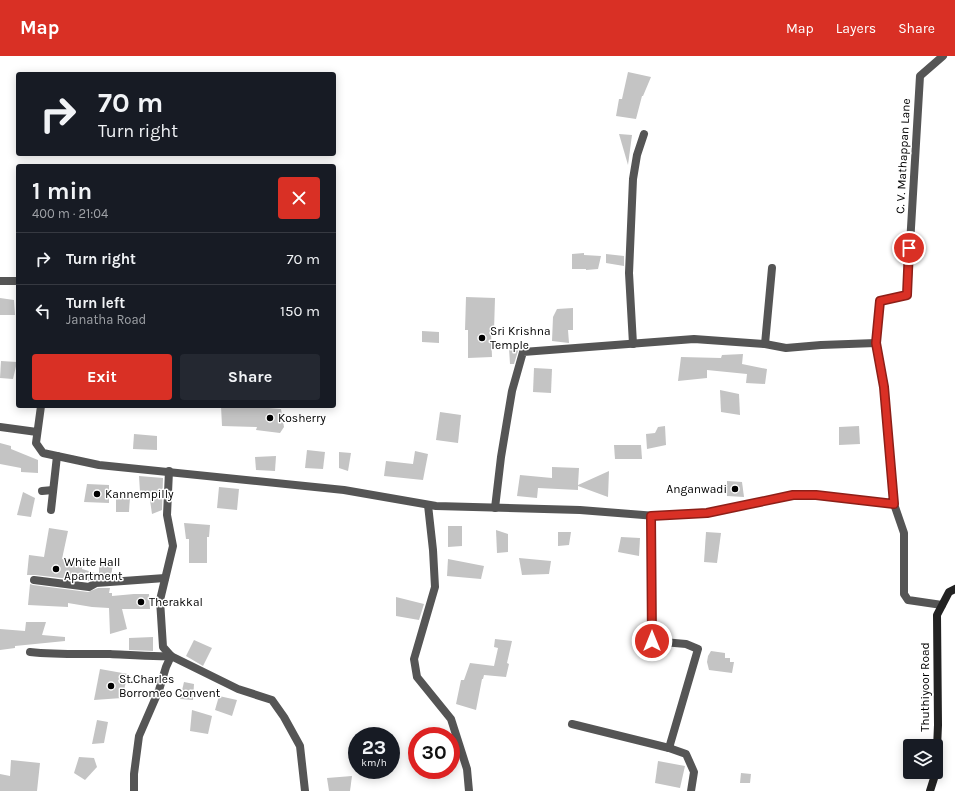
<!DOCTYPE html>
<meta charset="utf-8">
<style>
:root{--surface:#171b24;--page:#242831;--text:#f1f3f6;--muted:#9ea1a6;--line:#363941;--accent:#d93025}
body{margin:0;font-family:Karla,sans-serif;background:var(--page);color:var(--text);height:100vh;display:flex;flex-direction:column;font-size:15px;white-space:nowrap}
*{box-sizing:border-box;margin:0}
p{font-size:13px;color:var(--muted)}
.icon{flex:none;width:22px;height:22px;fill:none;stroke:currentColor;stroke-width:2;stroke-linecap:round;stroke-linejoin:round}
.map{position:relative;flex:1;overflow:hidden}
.sheet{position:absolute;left:16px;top:108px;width:320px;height:244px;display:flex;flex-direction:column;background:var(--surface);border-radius:4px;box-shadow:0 2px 10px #0003}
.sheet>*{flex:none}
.top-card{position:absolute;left:16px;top:16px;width:320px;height:84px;border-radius:4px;box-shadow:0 2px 10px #0003;background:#171b24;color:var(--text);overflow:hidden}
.buttons{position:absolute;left:903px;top:683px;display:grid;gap:8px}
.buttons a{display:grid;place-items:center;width:40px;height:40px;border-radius:4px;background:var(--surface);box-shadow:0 2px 10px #0003;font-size:20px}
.speed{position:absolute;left:348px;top:671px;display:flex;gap:8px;font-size:20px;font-weight:700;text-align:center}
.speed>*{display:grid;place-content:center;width:52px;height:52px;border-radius:50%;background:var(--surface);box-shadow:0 2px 10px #0003;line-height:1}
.speed small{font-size:10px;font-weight:400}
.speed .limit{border:6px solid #d22;background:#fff;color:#111}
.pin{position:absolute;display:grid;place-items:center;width:34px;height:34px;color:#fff;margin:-17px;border:2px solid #fff;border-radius:50%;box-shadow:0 1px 4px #0007}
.me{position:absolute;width:44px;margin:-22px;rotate:0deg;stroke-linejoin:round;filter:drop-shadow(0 0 3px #0008)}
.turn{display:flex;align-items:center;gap:14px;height:84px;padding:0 16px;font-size:18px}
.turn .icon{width:52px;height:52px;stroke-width:2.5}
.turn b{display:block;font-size:28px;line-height:34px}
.round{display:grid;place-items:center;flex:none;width:42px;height:42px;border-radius:4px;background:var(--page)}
.head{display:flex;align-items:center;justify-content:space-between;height:68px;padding:0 16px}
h1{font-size:24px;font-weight:700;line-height:30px}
.cta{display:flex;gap:8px;margin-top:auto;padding:8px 16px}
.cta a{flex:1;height:46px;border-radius:4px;background:var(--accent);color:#fff;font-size:16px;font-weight:700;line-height:46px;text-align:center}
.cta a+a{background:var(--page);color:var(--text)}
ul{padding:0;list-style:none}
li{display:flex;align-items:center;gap:12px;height:52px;padding:0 16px;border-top:1px solid var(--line)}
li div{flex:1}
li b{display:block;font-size:15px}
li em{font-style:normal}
header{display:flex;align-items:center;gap:24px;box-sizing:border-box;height:56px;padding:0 20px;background:var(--accent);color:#fff}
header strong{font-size:19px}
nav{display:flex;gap:22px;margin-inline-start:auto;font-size:14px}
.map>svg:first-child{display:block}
.building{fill:#c4c4c4}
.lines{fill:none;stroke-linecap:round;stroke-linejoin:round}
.minor{stroke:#555;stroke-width:8}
.secondary{stroke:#222;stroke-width:8}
.route-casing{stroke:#8d1f18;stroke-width:10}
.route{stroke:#d93025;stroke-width:7}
.poi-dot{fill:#000;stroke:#fff;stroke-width:1.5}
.labels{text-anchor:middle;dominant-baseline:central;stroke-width:3;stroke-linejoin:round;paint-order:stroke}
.street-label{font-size:12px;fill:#000;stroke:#fff}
.poi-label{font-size:12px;fill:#000;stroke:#fff;text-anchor:start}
</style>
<header>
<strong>Map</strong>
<nav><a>Map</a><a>Layers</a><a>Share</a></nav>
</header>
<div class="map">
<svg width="955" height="735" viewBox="0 0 955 735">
<rect width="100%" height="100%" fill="#fff"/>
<!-- building -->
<g class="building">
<polygon points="628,16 651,21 643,40 642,40 636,63 616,60 619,43 622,43"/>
<polygon points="619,78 632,79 628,109"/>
<polygon points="584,197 584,199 601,200 598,213 586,214 586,213 572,213 572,198"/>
<polygon points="606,198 624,200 624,210 606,207"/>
<polygon points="466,241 495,242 494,275 491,275 492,301 468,302 468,274 465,274"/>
<polygon points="0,242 14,244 15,259 0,259"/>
<polygon points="573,252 573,274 568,274 569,287 552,285 553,261 557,253"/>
<polygon points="422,275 439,276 439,287 422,286"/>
<polygon points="509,292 519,292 514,308 510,308"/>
<polygon points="743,298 742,308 767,313 765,328 746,327 747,318 707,314 707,322 678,325 681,301 721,302 722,299"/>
<polygon points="1,305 17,306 13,323 0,322"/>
<polygon points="534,312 552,313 551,337 533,336"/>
<polygon points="720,334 739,338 740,359 721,356"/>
<polygon points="221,350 245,350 281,353 284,371 280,377 256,374 257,371 222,370"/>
<polygon points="440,356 461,359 458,387 436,384"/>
<polygon points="665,370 666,389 647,393 646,378 655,377 658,371"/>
<polygon points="859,370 860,388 839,389 839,371"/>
<polygon points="134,378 157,380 157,394 133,393"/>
<polygon points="0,387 11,390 11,393 38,404 38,417 21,416 21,412 0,408"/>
<polygon points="614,389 641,389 642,403 615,403"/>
<polygon points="307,394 325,396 323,413 305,412"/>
<polygon points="415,395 428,398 423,424 384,420 386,405 413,408"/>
<polygon points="339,396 351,397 348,415 339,412"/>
<polygon points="276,400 275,415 256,414 255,401"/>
<polygon points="552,411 579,412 578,429 609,415 608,441 578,430 578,434 538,432 537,442 517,440 520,419 552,422"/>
<polygon points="139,420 163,422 162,454 152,458 149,437 140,436"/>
<polygon points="727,425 742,426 744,441 727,440"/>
<polygon points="87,428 109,429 109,447 84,446"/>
<polygon points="219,431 239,433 237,454 217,452"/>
<polygon points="23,436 35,442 31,461 17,459"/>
<polygon points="130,441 129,456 116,456 116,442"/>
<polygon points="184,467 210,469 209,481 207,481 207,507 189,507 189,483 186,483"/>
<polygon points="448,470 462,470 462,490 448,491"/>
<polygon points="49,472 68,475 62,503 83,505 82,513 99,518 99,508 113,508 111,520 96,522 88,525 35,519 27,519 29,499 44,501"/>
<polygon points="496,474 508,478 508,496 497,497"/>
<polygon points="558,476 571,476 569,489 558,490"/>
<polygon points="706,476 721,477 717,507 704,506"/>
<polygon points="621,481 640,482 639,500 618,496"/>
<polygon points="519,502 551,505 549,518 522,519"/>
<polygon points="448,503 484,510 481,523 447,520"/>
<polygon points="30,528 33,529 88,536 98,532 110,532 109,537 112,537 112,540 134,538 149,538 150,553 122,553 127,573 110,578 109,552 92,551 68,547 68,551 28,549"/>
<polygon points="396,541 424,548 419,564 396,560"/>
<polygon points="26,566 46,566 42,579 65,581 65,585 15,590 15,592 0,594 0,573 25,575"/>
<polygon points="153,581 153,595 129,594 129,582"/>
<polygon points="495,583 512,585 507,607 509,608 506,621 484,619 483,623 482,623 476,654 456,648 461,624 464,624 470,607 494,610 498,592 494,591"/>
<polygon points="194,584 212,592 203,610 186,600"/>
<polygon points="711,595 725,597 725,602 730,602 730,606 734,606 732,617 709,614 707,606 708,600"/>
<polygon points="100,613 128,618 122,642 94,644"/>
<polygon points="184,626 194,628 193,644 180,643"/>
<polygon points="219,640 237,644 232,660 215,654"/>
<polygon points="192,654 212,660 208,678 190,675"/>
<polygon points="97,664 108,666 104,687 92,688"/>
<polygon points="79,701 94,702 97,711 85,724 74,717"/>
<polygon points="11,704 40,707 37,735 0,735 0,718 10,720"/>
<polygon points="658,705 685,710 680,732 655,727"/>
<polygon points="741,717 751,718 750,727 740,727"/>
<polygon points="352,720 350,735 329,735 327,722"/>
</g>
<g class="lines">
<!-- minor -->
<g class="minor">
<polyline points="0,225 18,225"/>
<polyline points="633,288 629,217 633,123 637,99 644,78"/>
<polyline points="765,288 772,212"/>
<polyline points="41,350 36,387 43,397 99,409 344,434 436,450 580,454 656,460 707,457 793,439 816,439 894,448 904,477 904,538 908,544 942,549"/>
<polyline points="0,371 37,376"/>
<polyline points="169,415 167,459 173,490 160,544 163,591 171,600 238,633 272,644 284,661 300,690 305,735"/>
<polyline points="42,435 53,434"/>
<polyline points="894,448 884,331 876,287 880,245 907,239 920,20 943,0"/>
<polyline points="428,449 433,494 435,531 414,603 417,621 451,663 467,713 469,735"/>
<polyline points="495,452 501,401 512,335 523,296 694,283 765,288 786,292 821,289 876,287"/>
<polyline points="51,454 57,400"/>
<polyline points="651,460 652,585 686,588 698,593 669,692 686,698 694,716 691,735"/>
<polyline points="34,524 89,531 96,527 165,522"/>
<path d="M30,596c27,3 53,2 80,2 20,1 41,3 61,2l-5,11 -7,23 -20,46 -5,38v17"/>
<polyline points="572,668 669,692"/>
</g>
<!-- secondary -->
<polyline class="secondary" points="930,735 936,716 938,669 937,559 949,536 955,533"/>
</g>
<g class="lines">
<defs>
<polyline id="route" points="652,585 651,460 707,457 793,439 816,439 894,448 884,331 876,287 880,245 907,239 909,192"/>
</defs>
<!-- route casing -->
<use href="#route" class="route-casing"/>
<!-- route -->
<use href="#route" class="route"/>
</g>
<!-- markers -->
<g class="poi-dot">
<circle cx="482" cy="282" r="4"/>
<circle cx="270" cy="362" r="4"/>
<circle cx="735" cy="433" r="4"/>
<circle cx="97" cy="438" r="4"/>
<circle cx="56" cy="513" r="4"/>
<circle cx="141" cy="546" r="4"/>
<circle cx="111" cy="630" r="4"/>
</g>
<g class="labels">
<!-- street labels -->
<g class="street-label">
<text transform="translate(903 100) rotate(-87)">C. V. Mathappan Lane</text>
<text transform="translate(925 631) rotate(-90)">Thuthiyoor Road</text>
</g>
<!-- poi labels -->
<g class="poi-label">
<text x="490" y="275">Sri Krishna<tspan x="490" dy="14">Temple</tspan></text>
<text x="278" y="362">Kosherry</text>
<text x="727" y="433" text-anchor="end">Anganwadi</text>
<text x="105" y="438">Kannempilly</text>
<text x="64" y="506">White Hall<tspan x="64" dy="14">Apartment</tspan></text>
<text x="149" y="546">Therakkal</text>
<text x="119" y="623">St.Charles<tspan x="119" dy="14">Borromeo Convent</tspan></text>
</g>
</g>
</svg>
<div class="buttons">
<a><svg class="icon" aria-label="layers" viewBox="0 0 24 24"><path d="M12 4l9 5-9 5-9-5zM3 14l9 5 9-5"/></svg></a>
</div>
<div class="speed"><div>23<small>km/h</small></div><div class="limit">30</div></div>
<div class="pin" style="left:909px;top:192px;background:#d93025"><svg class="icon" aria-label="arrive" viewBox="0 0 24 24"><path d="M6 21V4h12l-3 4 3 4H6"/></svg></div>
<svg class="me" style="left:652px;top:585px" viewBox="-20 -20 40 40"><circle r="17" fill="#d93025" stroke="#fff" stroke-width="3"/><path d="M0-11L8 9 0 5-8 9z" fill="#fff"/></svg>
<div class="top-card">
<div class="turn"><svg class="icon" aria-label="right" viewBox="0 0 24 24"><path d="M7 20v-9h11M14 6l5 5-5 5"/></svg><div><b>70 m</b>Turn right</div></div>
</div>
<section class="sheet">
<div class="head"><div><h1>1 min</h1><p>400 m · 21:04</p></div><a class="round" style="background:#d93025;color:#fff"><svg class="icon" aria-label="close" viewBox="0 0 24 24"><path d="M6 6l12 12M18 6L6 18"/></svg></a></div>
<ul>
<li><svg class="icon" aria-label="right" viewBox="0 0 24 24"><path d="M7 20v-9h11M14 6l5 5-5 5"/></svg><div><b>Turn right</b></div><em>70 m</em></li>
<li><svg class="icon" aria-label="left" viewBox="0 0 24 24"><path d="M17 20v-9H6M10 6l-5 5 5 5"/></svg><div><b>Turn left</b><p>Janatha Road</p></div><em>150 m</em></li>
</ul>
<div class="cta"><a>Exit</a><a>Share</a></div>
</section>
</div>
